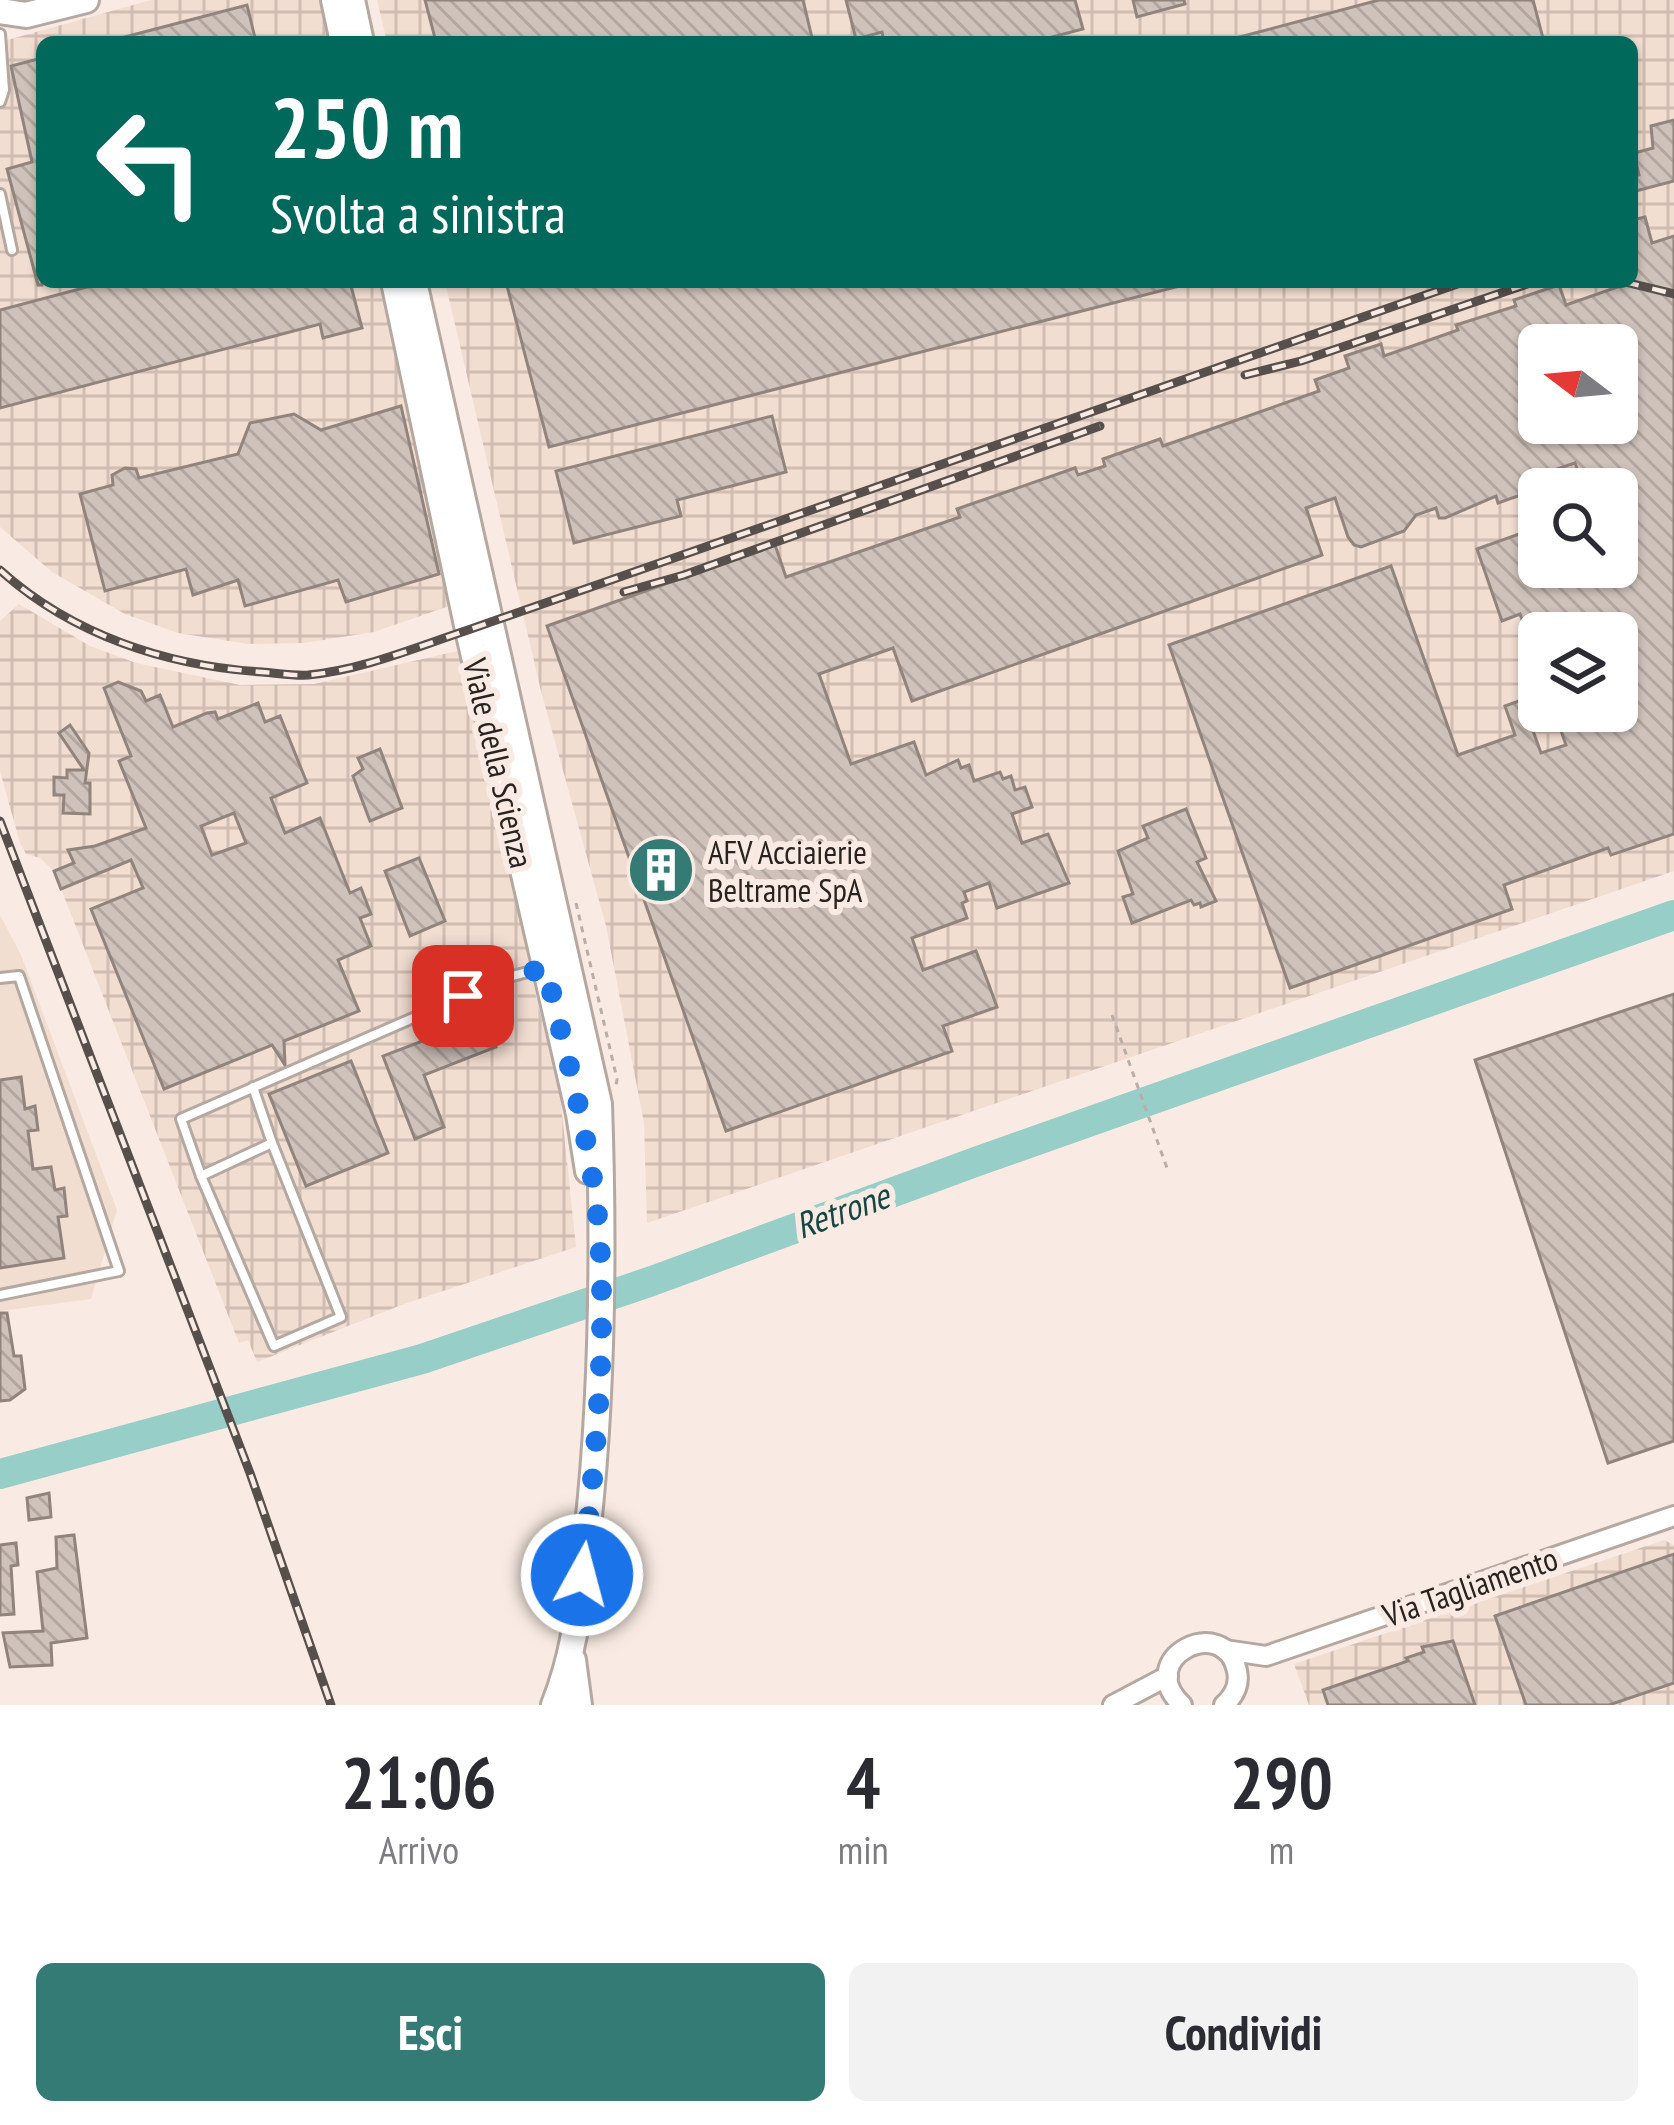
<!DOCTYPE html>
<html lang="it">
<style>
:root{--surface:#fff;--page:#f2f2f3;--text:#2b2b33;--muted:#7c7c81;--accent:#337b74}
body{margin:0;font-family:"PT Sans Narrow",sans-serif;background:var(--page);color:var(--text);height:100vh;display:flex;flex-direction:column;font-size:45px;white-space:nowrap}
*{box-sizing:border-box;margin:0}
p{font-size:39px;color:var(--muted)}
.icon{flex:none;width:66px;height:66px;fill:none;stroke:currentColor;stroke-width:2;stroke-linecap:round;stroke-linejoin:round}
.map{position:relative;height:1705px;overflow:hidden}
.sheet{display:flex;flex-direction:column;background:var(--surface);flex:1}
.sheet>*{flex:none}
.hud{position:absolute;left:36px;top:36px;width:1602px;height:252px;border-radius:18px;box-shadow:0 3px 9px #0004;background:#00695c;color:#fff;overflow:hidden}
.needle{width:78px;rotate:286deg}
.tools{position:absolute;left:1518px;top:324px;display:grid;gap:24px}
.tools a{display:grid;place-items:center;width:120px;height:120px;border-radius:18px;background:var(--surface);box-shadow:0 3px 9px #0004;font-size:60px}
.pin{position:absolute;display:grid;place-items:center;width:102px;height:102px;color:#fff;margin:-51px;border-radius:24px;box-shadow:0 6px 18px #0006}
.me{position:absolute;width:132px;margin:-66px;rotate:7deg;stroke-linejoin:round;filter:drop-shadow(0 0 9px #0008)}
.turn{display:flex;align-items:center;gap:42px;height:252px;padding:0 36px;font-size:54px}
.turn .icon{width:156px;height:156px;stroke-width:2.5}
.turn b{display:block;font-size:84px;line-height:102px}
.eta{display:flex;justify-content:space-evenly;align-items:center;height:204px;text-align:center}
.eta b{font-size:72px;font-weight:700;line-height:84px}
.action{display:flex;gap:24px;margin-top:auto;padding:24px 36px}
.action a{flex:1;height:138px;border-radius:18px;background:var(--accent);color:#fff;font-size:48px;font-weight:700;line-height:138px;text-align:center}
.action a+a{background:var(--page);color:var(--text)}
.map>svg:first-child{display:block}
.built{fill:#f2ddd1}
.industrial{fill:url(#industrial-grid);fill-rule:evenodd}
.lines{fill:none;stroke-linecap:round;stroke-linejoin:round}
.river{stroke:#97cec8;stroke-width:30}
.building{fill:url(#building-back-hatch);stroke:#90847d;stroke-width:3;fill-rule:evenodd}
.service-casing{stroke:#b4a8a0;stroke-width:14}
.tertiary-casing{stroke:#b4a8a0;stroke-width:24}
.primary-casing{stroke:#b4a8a0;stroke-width:30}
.path{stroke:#b9aea7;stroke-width:3;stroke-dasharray:6 6;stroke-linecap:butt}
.service{stroke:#fff;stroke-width:8}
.tertiary{stroke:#fff;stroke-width:18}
.primary{stroke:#fff;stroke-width:24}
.rail-casing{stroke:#564f4b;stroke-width:9}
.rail{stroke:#f9ebe3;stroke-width:4.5;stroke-dasharray:14;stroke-linecap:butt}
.route{stroke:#1a73e8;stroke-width:21;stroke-dasharray:0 37.8}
.labels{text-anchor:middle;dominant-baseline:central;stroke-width:12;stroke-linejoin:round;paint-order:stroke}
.street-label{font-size:33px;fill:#282320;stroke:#f9ebe3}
.poi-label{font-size:33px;fill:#282320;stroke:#f9ebe3;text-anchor:start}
.water-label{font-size:36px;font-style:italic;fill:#144642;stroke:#f9ebe3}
</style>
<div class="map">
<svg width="1674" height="1705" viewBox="0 0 1674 1705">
<defs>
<pattern id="industrial-grid" width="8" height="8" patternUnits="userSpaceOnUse" patternTransform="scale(3)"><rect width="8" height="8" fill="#f2ddd1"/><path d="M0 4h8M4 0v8" fill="none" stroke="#d0bdb3"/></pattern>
<pattern id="building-back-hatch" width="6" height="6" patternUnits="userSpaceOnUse" patternTransform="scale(3)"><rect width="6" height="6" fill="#cfc2ba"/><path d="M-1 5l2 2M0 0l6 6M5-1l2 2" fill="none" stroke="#b2a6a0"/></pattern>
</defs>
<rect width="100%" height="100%" fill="#f9ebe3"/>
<!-- built -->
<polygon class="built" points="0,915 21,955 117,1210 91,1299 0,1311"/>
<!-- industrial -->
<g class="industrial">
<polygon points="151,0 322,0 332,42 42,42 42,282 385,282 452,605 374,632 304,643 248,644 178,633 125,614 52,572 0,527 0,42"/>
<path d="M377,0h1297v871l-1027,352 -3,-100 -38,-197 -65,-235 -96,-409h1187v-240h-1245zM1539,345h78v78h-78zM1539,489h78v78h-78zM1539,633h78v78h-78z"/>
<polygon points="19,604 90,646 136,663 240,685 314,684 466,649 537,1001 559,1085 576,1247 404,1304 257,1362 248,1340 239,1343 54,871 40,858 26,854 20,843 0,771 0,621"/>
<polygon points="1664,1540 1674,1545 1674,1705 1309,1705 1294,1664"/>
</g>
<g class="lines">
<!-- river -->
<polyline class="river" points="0,1474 422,1359 652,1281 978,1161 1674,915"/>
</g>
<!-- building -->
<g class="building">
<polygon points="425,0 803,0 813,42 436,42"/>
<polygon points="846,0 1075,0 1083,29 1033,42 884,42 882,32 856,39"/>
<polygon points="1133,0 1184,0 1185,4 1137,17"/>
<polygon points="1379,0 1533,0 1544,42 1236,42 1236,38"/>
<polygon points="247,5 256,42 121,42 121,38"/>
<polygon points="42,58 42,285 38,285 7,169 32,162 11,66"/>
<polygon points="1674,120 1674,181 1632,192 1632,177 1639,175 1634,153 1653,148 1651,126"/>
<path d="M1645,217l7,26 22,-7v598l-63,21 -3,-7 -104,37 8,24 -222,79 -121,-343 222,-79 67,189 57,-20 -10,-29 17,-6 19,53 25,-8 -12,-34h63v-78h-78l-2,30 -17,-49 -18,7 -25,-72 62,-22v40h78v-78h-33l-9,-26 -36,12 4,12 -45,16 -2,-7 -51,22h-6l-3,-10 -20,7 -12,16 -43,16 -7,-2 -6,-8 -13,-39 -29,10 16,47 -410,146 -19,-53 -74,26 32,90 63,-22 12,33 32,-15 3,8 8,-3 5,16 26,-9 3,7 8,-3 4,14 10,-3 7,20 -20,7 10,29 26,-9 21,49 -72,25 -8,-25 -25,9 3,9 -5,2 5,15 -55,20 11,32 53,-19 13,34 8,22 -54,19 9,25 -226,80 -179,-505 228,-81 11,32 174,-60 -3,-8 118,-41 3,7 27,-9 -2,-7 57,-20 3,7 156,-55 -4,-11 34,-12 -4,-12 36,-12 3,12 74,-26 -2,-5 60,-19 -2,-6 45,-15 7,20 66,-23v-62zM1539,345h78v78h-78z"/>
<polygon points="106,282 350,282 362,328 323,338 320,324 0,408 0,310"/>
<polygon points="506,282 1175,282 1176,287 549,447"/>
<polygon points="401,406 439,574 346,602 338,580 245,606 238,580 193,595 186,569 105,591 80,494 113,485 112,475 125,468 136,469 139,478 238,454 250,423 294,414 321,430"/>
<polygon points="772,416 786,472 677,500 681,516 574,543 556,471"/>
<path d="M118,682l23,9 5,10 14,-6 13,32 34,-14 8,-1 3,7 40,-16 7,19 15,-6 27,67 -36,15 14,35 35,-15 30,75 11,-5 10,26 -11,4 11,28 -33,14 21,51 -75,30 1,24 -13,-20 -108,44 -73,-180 52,-21 -12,-28 -70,29 -7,-18 20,-8 -6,-13 27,-4 51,-18 -27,-67 12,-5 -27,-68zM234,813l12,30 -34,12 -11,-29z"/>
<polygon points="70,725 89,753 85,783 90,783 90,814 63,813 64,795 54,795 54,777 67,778 67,770 84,770 59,733"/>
<polygon points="380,749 402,808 370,821 353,776 363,769 358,758"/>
<polygon points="1186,809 1206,858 1197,862 1216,901 1201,907 1200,903 1194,905 1191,900 1132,923 1123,897 1133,894 1118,851 1148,838 1143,826"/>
<polygon points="419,858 445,921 410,936 385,871"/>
<polygon points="1674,994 1674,1441 1608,1463 1475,1060"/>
<polygon points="485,1017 496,1047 424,1075 444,1127 415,1139 383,1056"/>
<polygon points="351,1061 388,1153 306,1186 269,1094"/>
<polygon points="21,1077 25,1109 35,1106 38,1130 28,1131 33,1169 51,1167 55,1190 64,1188 67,1216 58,1217 64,1258 0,1268 0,1080"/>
<polygon points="0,1313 7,1313 14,1356 21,1356 25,1389 10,1400 0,1401"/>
<polygon points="49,1493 51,1517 29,1520 27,1498"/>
<polygon points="74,1535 87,1638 51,1643 52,1665 10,1667 3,1633 43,1631 37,1572 57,1568 56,1537"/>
<polygon points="16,1543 18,1565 11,1566 14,1614 0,1615 0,1545"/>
<polygon points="1674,1554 1674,1683 1609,1705 1526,1705 1495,1616"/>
<polygon points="1453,1641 1475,1705 1328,1705 1323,1690 1408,1661 1406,1658 1424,1652 1422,1647"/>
</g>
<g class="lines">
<defs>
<g id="service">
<polyline points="0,34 4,90 0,102"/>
<polyline points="0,194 12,250"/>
<polyline points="0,978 19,976 119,1271 0,1295"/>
<polyline points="253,1087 272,1143 201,1176 181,1119 505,978 539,969"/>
<polyline points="201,1176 274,1346 341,1317 272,1143"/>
</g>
<g id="tertiary">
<polyline points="1225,1650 1266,1656 1674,1516"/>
<polyline points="1113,1705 1168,1676"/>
<path d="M1182,1705c-50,-47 43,-93 55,-34 3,14 -3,25 -13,34"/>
</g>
<g id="primary">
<polyline points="334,0 343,42"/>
<polyline points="352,0 361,42"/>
<polyline points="0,11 26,15 86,0"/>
<polyline points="394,282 468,630 579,1114 588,1171"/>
<path d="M414,282l185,822c5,146 4,295 -13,440 -7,59 -10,105 -32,161"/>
<polyline points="573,1660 579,1705"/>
</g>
</defs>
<!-- service casing -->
<use href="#service" class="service-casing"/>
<!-- tertiary casing -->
<use href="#tertiary" class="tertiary-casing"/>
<!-- primary casing -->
<use href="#primary" class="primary-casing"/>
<!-- path -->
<g class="path">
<polyline points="576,903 617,1079 616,1086"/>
<polyline points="1112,1015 1167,1168"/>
</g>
<!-- service -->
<use href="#service" class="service"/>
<!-- tertiary -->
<use href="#tertiary" class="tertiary"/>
<!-- primary -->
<use href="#primary" class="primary"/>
<defs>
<g id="rail">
<polyline points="1625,282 1674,294"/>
<polyline points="1245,375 1301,361 1533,282"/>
<path d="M0,570c72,65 167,96 262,102 15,1 31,4 46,3 55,-5 108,-28 160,-45l995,-348"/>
<polyline points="624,592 684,575 1100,426"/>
<polyline points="0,821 250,1473 331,1705"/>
</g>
</defs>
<!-- rail casing -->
<use href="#rail" class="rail-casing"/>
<!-- rail -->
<use href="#rail" class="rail"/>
</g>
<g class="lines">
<!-- route -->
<path class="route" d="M463,996l42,-18 41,-10c20,89 49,186 54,278 6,110 -5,221 -18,329"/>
</g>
<!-- icons -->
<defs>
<symbol id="building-disc" viewBox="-11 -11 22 22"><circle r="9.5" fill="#337b74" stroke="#f9ebe3"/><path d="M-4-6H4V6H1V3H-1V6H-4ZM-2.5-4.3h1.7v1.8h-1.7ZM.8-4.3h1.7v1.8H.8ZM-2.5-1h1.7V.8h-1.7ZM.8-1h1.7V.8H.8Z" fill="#fff"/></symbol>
</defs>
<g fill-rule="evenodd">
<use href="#building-disc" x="623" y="832" width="76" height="76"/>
</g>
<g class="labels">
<!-- street labels -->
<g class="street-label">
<text transform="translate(499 763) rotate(77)">Viale della Scienza</text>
<text transform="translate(1470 1586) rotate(-19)">Via Tagliamento</text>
</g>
<!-- poi labels -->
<g class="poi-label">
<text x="708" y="851">AFV Acciaierie<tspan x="708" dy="38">Beltrame SpA</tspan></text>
</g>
<!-- water labels -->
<g class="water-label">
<text transform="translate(842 1210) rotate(-20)">Retrone</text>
</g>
</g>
</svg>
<div class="tools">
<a><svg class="needle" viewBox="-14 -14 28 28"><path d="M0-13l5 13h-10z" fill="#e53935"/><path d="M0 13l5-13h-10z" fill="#7c7c81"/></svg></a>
<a><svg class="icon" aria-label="search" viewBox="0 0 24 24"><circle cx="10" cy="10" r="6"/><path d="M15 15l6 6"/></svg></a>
<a><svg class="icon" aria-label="layers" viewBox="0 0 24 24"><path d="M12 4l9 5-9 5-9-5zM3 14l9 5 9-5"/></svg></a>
</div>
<div class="pin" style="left:463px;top:996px;background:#d93025"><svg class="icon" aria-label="arrive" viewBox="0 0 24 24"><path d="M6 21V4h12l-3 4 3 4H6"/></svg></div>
<svg class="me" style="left:582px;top:1575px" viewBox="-20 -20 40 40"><circle r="17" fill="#1a73e8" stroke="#fff" stroke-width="3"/><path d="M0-11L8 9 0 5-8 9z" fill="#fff"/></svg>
<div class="hud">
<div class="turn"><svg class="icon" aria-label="left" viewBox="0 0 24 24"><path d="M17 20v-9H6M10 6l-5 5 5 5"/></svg><div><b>250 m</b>Svolta a sinistra</div></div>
</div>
</div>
<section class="sheet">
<div class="eta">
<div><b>21:06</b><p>Arrivo</p></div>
<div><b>4</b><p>min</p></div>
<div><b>290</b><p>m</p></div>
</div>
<div class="action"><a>Esci</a><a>Condividi</a></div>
</section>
